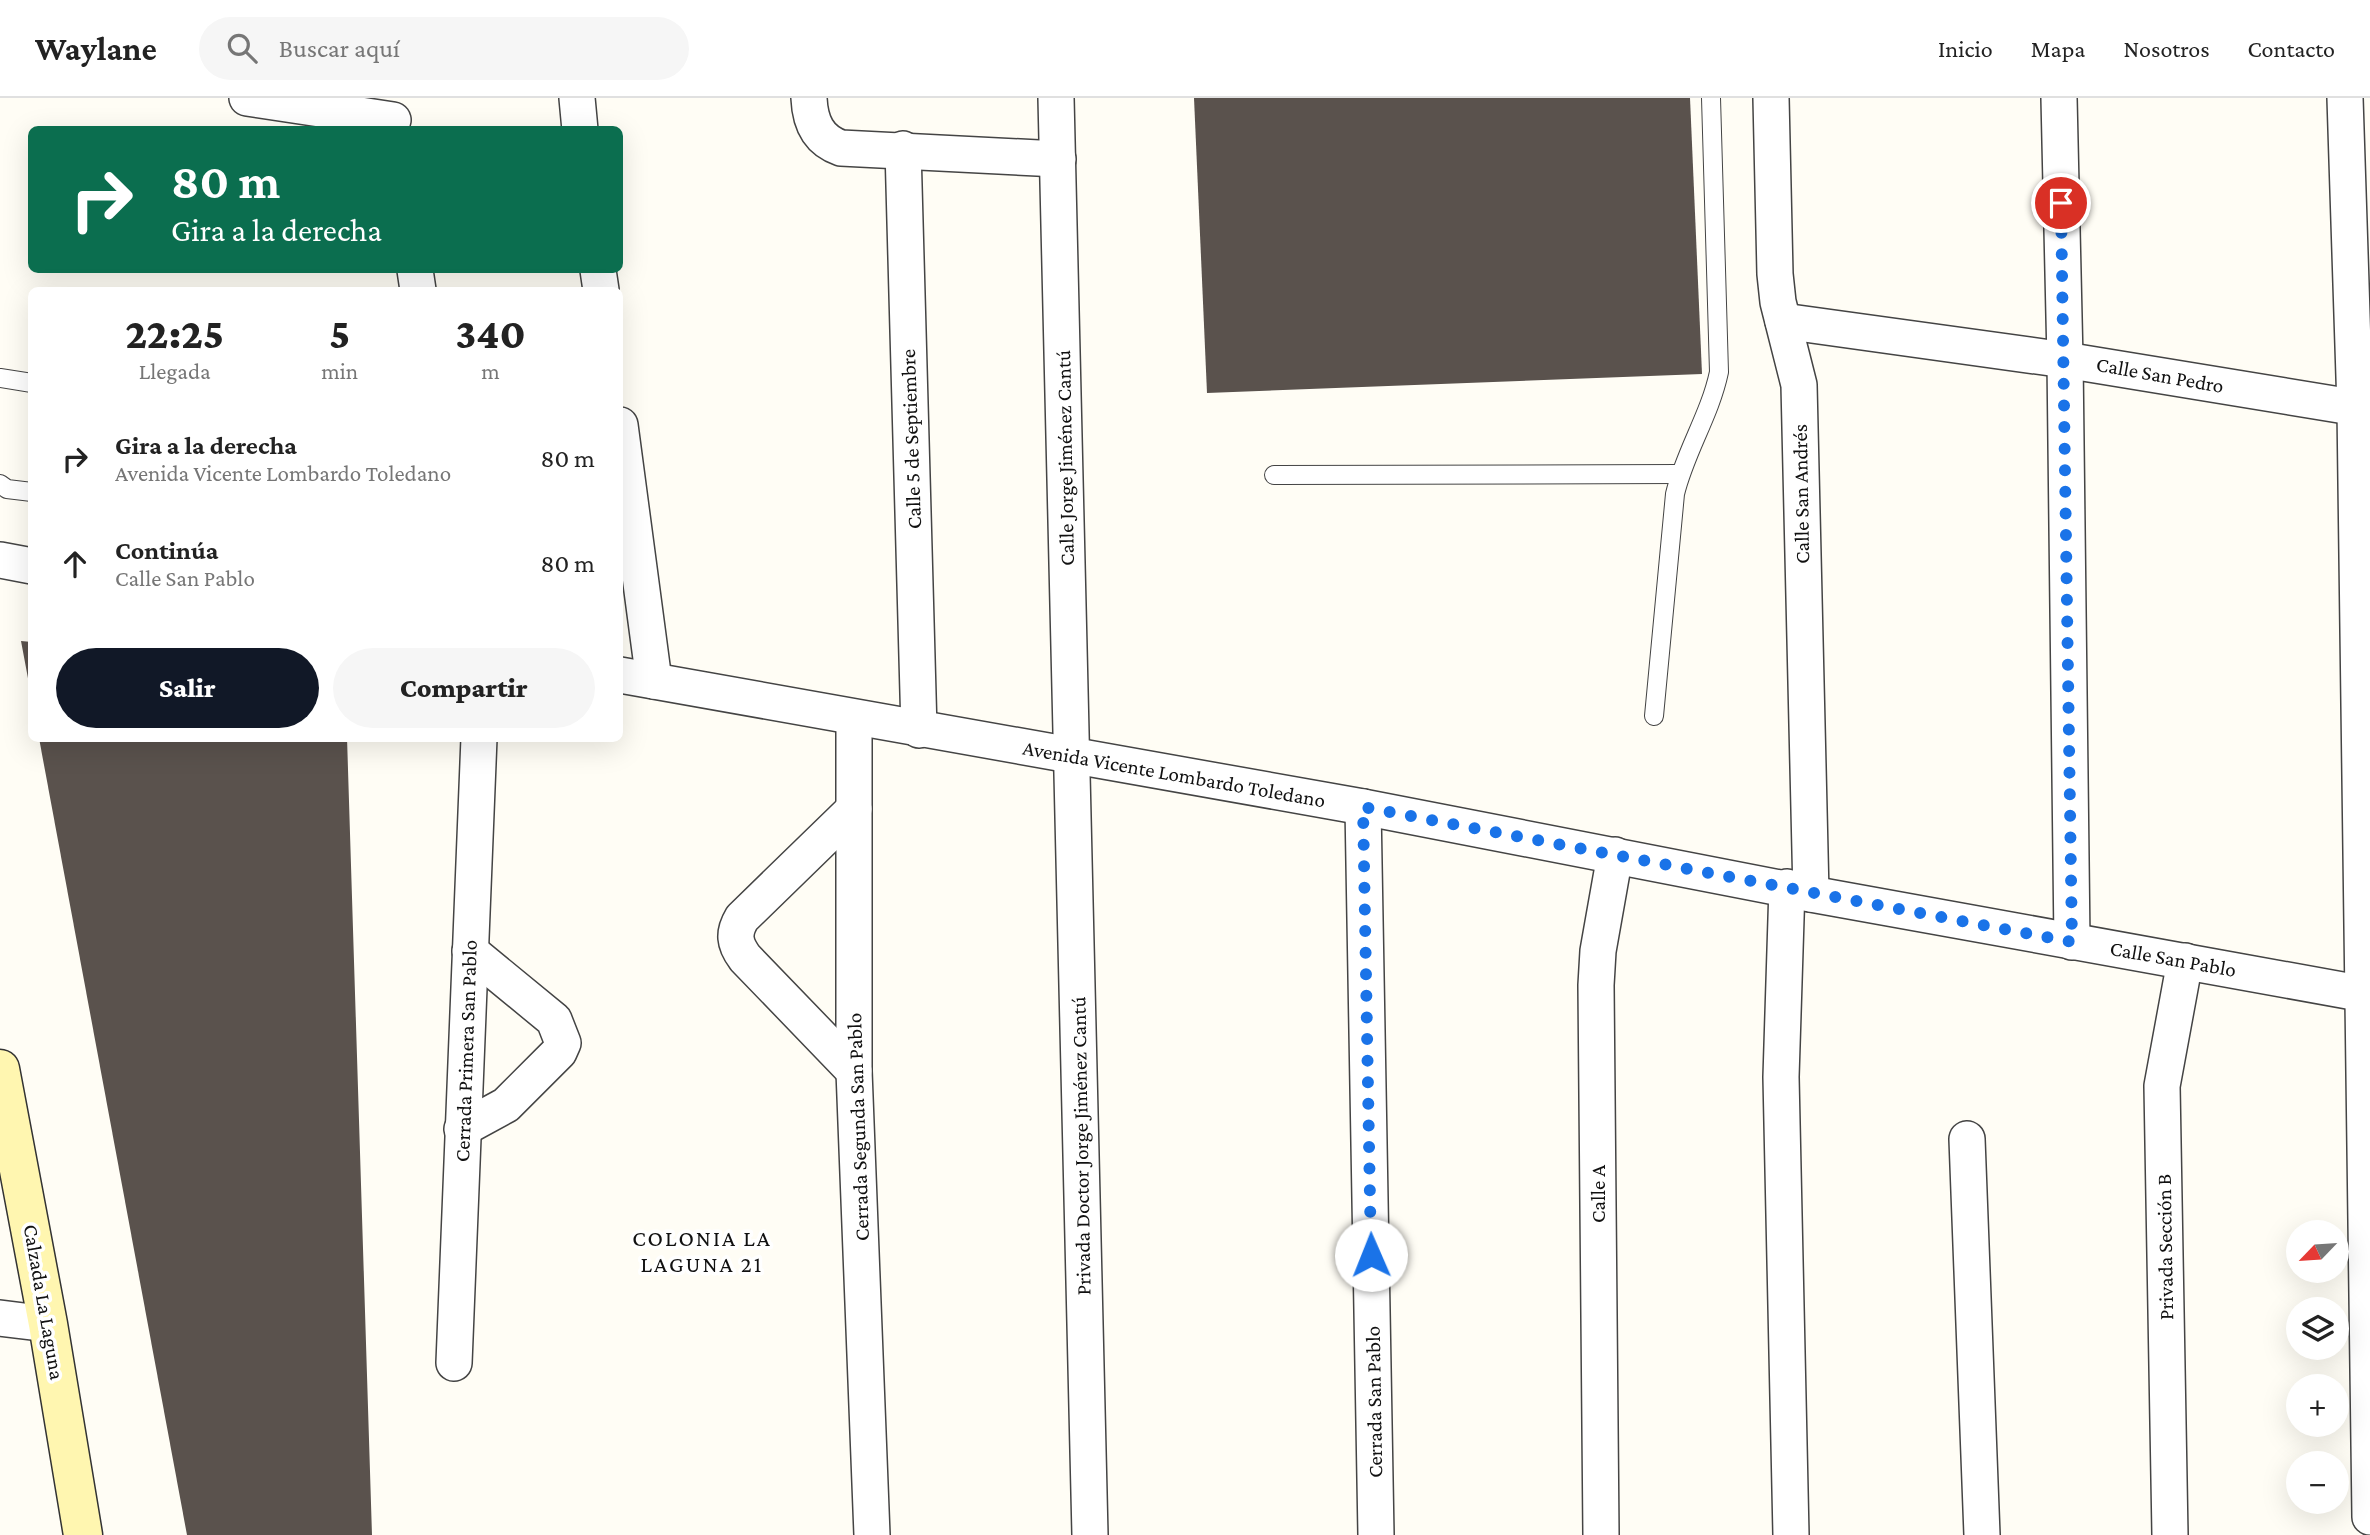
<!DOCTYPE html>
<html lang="es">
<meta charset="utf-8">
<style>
:root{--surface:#fff;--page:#f6f6f6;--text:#222;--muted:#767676;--line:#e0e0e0;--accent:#111827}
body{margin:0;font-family:"Crimson Pro",serif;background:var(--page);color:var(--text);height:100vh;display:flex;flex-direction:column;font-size:26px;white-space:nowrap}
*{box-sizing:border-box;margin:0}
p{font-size:23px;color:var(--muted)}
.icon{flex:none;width:38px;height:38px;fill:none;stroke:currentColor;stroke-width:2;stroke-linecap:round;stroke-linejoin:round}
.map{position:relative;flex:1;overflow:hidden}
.drawer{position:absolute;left:28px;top:189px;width:595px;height:455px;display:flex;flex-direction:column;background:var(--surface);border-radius:10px;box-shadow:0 7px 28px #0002}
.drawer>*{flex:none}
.hud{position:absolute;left:28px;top:28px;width:595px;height:147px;border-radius:10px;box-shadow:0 7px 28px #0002;background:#0b6e4f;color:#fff;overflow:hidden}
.needle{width:46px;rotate:245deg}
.buttons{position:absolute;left:2286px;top:1122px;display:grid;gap:14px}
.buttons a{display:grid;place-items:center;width:63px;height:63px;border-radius:50%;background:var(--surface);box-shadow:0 7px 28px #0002;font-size:35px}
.pin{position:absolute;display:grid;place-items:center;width:60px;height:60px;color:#fff;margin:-30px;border:4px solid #fff;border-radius:50%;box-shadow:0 2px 7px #0007}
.me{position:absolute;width:77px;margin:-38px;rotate:359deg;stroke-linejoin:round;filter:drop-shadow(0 0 5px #0008)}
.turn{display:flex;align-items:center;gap:24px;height:147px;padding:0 28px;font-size:32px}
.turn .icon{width:91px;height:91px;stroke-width:2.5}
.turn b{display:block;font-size:49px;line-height:60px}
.eta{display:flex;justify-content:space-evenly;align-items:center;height:119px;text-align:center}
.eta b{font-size:42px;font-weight:800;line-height:49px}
.primary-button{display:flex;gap:14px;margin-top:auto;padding:14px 28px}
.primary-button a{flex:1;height:80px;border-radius:42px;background:var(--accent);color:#fff;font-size:28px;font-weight:800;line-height:80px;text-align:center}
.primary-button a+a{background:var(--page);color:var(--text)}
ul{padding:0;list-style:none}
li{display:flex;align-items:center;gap:21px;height:105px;padding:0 28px}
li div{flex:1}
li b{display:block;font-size:26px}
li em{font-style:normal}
header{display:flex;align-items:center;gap:42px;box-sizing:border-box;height:98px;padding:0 35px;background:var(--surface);border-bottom:2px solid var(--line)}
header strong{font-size:33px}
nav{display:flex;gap:38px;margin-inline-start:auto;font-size:24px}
.search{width:490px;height:63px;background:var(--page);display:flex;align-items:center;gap:18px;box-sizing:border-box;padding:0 24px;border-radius:38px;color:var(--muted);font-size:26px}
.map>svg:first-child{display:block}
.building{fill:#5a524d}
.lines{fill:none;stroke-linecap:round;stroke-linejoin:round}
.lane-casing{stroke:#444;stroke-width:20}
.street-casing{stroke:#444;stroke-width:38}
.secondary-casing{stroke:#333;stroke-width:41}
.lane{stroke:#fff;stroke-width:18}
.street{stroke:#fff;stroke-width:35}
.secondary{stroke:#fff6b0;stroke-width:38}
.route{stroke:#1a73e8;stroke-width:12;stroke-dasharray:0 21.6}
.labels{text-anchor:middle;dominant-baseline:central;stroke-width:7;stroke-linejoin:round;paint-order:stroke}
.street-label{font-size:21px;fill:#111;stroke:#fff}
.neighbourhood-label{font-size:23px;letter-spacing:2px;fill:#111;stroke:#fff}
</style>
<header>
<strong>Waylane</strong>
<div class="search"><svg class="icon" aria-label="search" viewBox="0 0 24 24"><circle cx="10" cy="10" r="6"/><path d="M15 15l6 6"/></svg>Buscar aquí</div>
<nav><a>Inicio</a><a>Mapa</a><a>Nosotros</a><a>Contacto</a></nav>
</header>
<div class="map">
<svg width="2370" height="1437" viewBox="0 0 2370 1437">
<rect width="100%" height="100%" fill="#fffdf5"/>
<!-- building -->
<g class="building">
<polygon points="1194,0 1690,0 1702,276 1207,295"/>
<polygon points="21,543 32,544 32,590 30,591"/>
<polygon points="39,640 347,640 372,1437 187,1437"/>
</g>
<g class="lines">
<defs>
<g id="lane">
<polyline points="0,280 32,285"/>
<polyline points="1274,377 1680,376"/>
<polyline points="0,386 7,391 32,394"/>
<path d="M1654,618l21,-222c10,-42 35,-79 44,-122l-8,-274"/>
</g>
<g id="street">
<polyline points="247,0 393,22"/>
<polyline points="577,0 580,32"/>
<path d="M809,0c1,24 9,42 32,50l217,11"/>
<polyline points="1056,0 1090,1437"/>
<polyline points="1771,0 1775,176 1778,204 1799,287 1811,796"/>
<polyline points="2059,0 2065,262 2072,844"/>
<polyline points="2345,0 2355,310 2370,1419"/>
<polyline points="903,51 919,632"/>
<polyline points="415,172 418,192"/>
<polyline points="598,172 601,192"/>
<polyline points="1783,223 2065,262 2370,312"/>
<polyline points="620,327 654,583"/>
<polyline points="0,462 32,468"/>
<polyline points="620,577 1363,709 1811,796 2370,897"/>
<polyline points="854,621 854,973 872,1437"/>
<polyline points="1363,709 1376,1437"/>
<path d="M854,711l-112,109c-9,15 -8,25 3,40l109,113"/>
<polyline points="1787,789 1781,979 1791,1437"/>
<polyline points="462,1031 506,1007 559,954 563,945 554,922 470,853"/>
<polyline points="1967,1041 1982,1437"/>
<polyline points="0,1220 48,1226"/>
<polyline points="454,1265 479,640"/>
<polyline points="1601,1437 1596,887 1598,853 1615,757"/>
<polyline points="2170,1437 2162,988 2185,863"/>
</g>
<polyline id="secondary" points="0,971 48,1226 83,1437"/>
</defs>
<!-- lane casing -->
<use href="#lane" class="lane-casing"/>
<!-- street casing -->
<use href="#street" class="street-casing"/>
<!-- secondary casing -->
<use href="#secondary" class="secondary-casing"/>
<!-- lane -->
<use href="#lane" class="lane"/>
<!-- street -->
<use href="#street" class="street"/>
<!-- secondary -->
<use href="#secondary" class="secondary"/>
</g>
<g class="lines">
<!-- route -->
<polyline class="route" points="1371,1157 1363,709 2072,844 2061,105"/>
</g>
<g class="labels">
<!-- street labels -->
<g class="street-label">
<text transform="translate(2160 277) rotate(10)">Calle San Pedro</text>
<text transform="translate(911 341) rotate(-92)">Calle 5 de Septiembre</text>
<text transform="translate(1065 360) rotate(-91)">Calle Jorge Jiménez Cantú</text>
<text transform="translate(1801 396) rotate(-91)">Calle San Andrés</text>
<text transform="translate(1174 676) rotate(10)">Avenida Vicente Lombardo Toledano</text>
<text transform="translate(2173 861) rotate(10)">Calle San Pablo</text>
<text transform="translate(466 953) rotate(-88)">Cerrada Primera San Pablo</text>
<text transform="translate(858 1029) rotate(-92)">Cerrada Segunda San Pablo</text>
<text transform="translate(1081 1048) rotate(-91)">Privada Doctor Jorge Jiménez Cantú</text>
<text transform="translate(1598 1096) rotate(-90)">Calle A</text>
<text transform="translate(2165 1149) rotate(-91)">Privada Sección B</text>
<text transform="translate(44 1204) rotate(80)">Calzada La Laguna</text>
<text transform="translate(1374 1304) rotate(-91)">Cerrada San Pablo</text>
</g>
<!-- neighbourhood labels -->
<g class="neighbourhood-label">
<text x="702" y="1140">COLONIA LA<tspan x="702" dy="26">LAGUNA 21</tspan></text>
</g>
</g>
</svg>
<div class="buttons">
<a><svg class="needle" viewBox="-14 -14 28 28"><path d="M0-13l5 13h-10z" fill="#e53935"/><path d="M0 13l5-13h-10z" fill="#767676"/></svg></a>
<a><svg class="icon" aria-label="layers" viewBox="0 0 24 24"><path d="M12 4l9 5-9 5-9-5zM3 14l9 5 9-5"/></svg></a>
<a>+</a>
<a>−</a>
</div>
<div class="pin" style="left:2061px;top:105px;background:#d93025"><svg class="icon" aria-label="arrive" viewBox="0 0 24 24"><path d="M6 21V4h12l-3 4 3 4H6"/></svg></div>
<svg class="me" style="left:1371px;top:1157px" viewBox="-20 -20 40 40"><circle r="19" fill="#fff"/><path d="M0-13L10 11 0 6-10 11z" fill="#1a73e8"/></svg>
<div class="hud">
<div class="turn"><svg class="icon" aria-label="right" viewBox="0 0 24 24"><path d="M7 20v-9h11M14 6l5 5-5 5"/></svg><div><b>80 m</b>Gira a la derecha</div></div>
</div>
<section class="drawer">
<div class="eta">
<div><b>22:25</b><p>Llegada</p></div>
<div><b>5</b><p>min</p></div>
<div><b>340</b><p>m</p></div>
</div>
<ul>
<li><svg class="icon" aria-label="right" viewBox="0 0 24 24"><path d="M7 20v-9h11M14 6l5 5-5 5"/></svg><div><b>Gira a la derecha</b><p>Avenida Vicente Lombardo Toledano</p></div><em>80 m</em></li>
<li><svg class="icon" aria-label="ahead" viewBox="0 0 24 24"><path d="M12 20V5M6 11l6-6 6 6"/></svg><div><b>Continúa</b><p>Calle San Pablo</p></div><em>80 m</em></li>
</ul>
<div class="primary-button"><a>Salir</a><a>Compartir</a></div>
</section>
</div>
